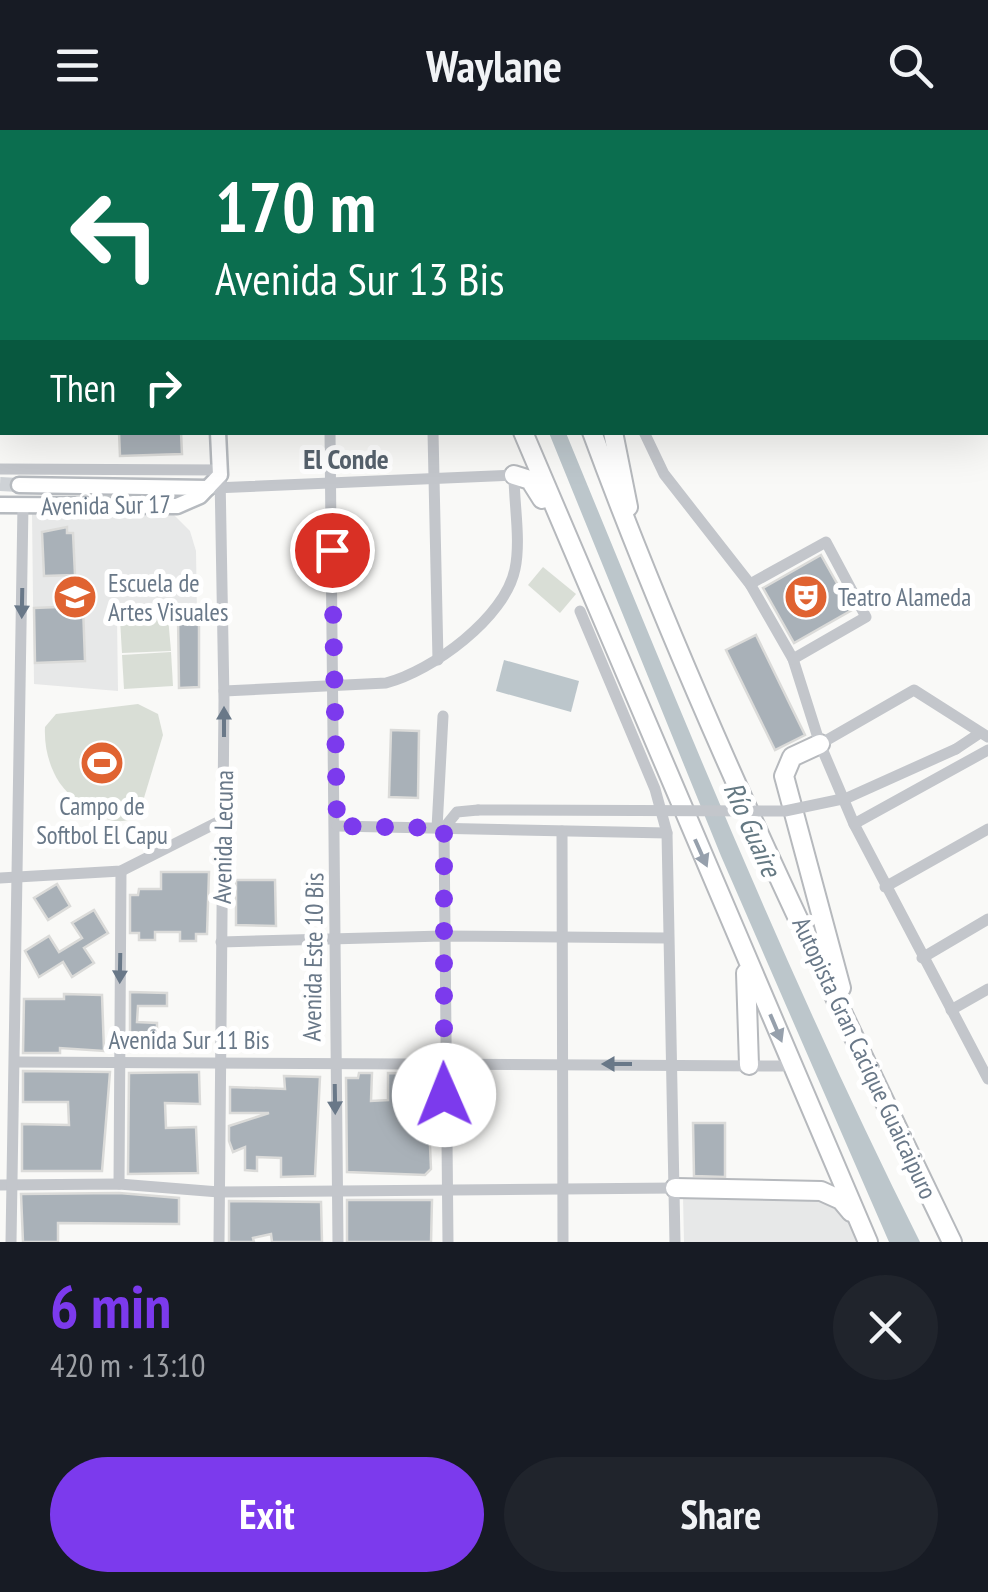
<!DOCTYPE html>
<meta charset="utf-8">
<style>
:root{--surface:#171b24;--page:#20242c;--text:#f1f3f6;--muted:#9ea1a6;--accent:#7c3aed}
body{margin:0;font-family:"PT Sans Narrow",sans-serif;background:var(--page);color:var(--text);height:100vh;display:flex;flex-direction:column;font-size:38px;white-space:nowrap}
*{box-sizing:border-box;margin:0}
p{font-size:32px;color:var(--muted)}
.icon{flex:none;width:55px;height:55px;fill:none;stroke:currentColor;stroke-width:2;stroke-linecap:round;stroke-linejoin:round}
.map{position:relative;height:1112px;overflow:hidden}
.drawer{display:flex;flex-direction:column;background:var(--surface);flex:1}
.drawer>*{flex:none}
.banner{position:absolute;left:0px;top:0px;width:990px;height:305px;box-shadow:0 10px 40px #0002;background:#0b6e4f;color:#fff;overflow:hidden}
.pin{position:absolute;display:grid;place-items:center;width:85px;height:85px;color:#fff;margin:-42px;border:5px solid #fff;border-radius:50%;box-shadow:0 2px 10px #0007}
.me{position:absolute;width:110px;margin:-55px;rotate:359deg;stroke-linejoin:round;filter:drop-shadow(0 0 8px #0008)}
.turn{display:flex;align-items:center;gap:35px;height:210px;padding:0 50px;font-size:45px}
.turn .icon{width:130px;height:130px;stroke-width:2.5}
.turn b{display:block;font-size:70px;line-height:85px}
.then{display:flex;align-items:center;height:95px;padding:0 50px;background:#0003;gap:20px;font-size:38px}
.round{display:grid;place-items:center;flex:none;width:105px;height:105px;border-radius:52px;background:var(--page)}
.summary{display:flex;align-items:center;justify-content:space-between;height:170px;padding:0 50px}
h1{font-size:60px;font-weight:700;line-height:75px;color:var(--accent)}
.action{display:flex;gap:20px;margin-top:auto;padding:20px 50px}
.action a{flex:1;height:115px;border-radius:60px;background:var(--accent);color:#fff;font-size:40px;font-weight:700;line-height:115px;text-align:center}
.action a+a{background:var(--page);color:var(--text)}
header{display:flex;justify-content:space-between;align-items:center;height:130px;padding:0 50px;background:var(--surface);font-size:45px;font-weight:700}
.map>svg:first-child{display:block}
.built{fill:#e7e8e8}
.green{fill:#d9ded6}
.water{fill:#bcc6cb}
.building{fill:#a9b1b8;stroke:#dbdbd9;stroke-width:2.5}
.lines{fill:none;stroke-linecap:round;stroke-linejoin:round}
.major-tunnel{stroke:#ced2d6;stroke-width:14;stroke-dasharray:14 7;stroke-linecap:butt}
.major-casing{stroke:#b6babf;stroke-width:19}
.highway-casing{stroke:#b6b9bd;stroke-width:22}
.minor{stroke:#c3c6cb;stroke-width:11}
.major{stroke:#fff;stroke-width:14}
.highway{stroke:#fff;stroke-width:18}
.minor-bridge{stroke:#c3c6cb;stroke-width:11}
.oneway{fill:#697888}
.oneway2{fill:#96a0ac}
.route{stroke:#7c3aed;stroke-width:18;stroke-dasharray:0 32.4}
.labels{text-anchor:middle;dominant-baseline:central;stroke-width:10;stroke-linejoin:round;paint-order:stroke}
.street-label{font-size:25px;fill:#697888;stroke:#fff}
.poi-label{font-size:25px;fill:#697888;stroke:#fff;text-anchor:start}
.neighbourhood-label{font-size:28px;font-weight:bold;fill:#57626d;stroke:#fff}
.water-label{font-size:28px;font-style:italic;fill:#657983;stroke:#fff}
</style>
<header><svg class="icon" aria-label="menu" viewBox="0 0 24 24"><path d="M4 6h16M4 12h16M4 18h16"/></svg>Waylane<svg class="icon" aria-label="search" viewBox="0 0 24 24"><circle cx="10" cy="10" r="6"/><path d="M15 15l6 6"/></svg></header>
<div class="map">
<svg width="988" height="1112" viewBox="0 0 988 1112">
<rect width="100%" height="100%" fill="#f9f9f7"/>
<!-- built -->
<g class="built">
<polygon points="32,383 174,385 190,401 196,421 197,484 117,488 118,561 34,554"/>
<polygon points="683,1066 827,1069 843,1076 858,1112 684,1112"/>
</g>
<!-- green -->
<g class="green">
<polygon points="543,437 576,464 560,483 528,455"/>
<polygon points="168,487 171,521 122,523 120,490"/>
<polygon points="171,522 173,556 124,559 122,525"/>
<path d="M138,574l20,10 5,21 -23,76c-22,28 -66,-8 -81,-29 -10,-16 -15,-35 -14,-55l11,-13z"/>
</g>
<!-- water -->
<g class="water">
<path d="M549,303h17c112,272 222,546 354,809h-31l-168,-386z"/>
<polygon points="504,530 579,551 571,582 496,561"/>
</g>
<!-- building -->
<g class="building">
<polygon points="119,302 181,302 182,324 120,326"/>
<polygon points="67,397 67,403 73,403 75,445 44,446 42,402"/>
<polygon points="821,425 852,480 794,513 763,458"/>
<polygon points="83,476 85,531 35,533 34,478"/>
<polygon points="199,484 199,557 179,558 178,485"/>
<polygon points="756,505 805,605 775,620 726,520"/>
<polygon points="391,600 419,601 418,668 389,667"/>
<polygon points="161,742 209,742 207,804 196,804 196,811 180,811 180,802 155,802 155,810 139,810 139,803 130,803 130,765 138,765 139,759 161,759"/>
<polygon points="236,750 275,750 276,796 236,795"/>
<polygon points="57,754 70,776 48,790 34,768"/>
<polygon points="94,780 108,803 84,818 94,833 72,847 63,832 39,847 25,821 49,806 59,822 82,808 72,793"/>
<polygon points="130,862 167,863 167,876 138,876 137,892 157,893 157,920 130,920"/>
<polygon points="64,864 102,865 104,921 60,918 60,923 23,923 24,869 64,869"/>
<polygon points="23,941 110,942 102,1041 22,1041 22,994 69,995 68,972 23,972"/>
<polygon points="199,942 200,974 165,973 166,998 196,997 198,1043 128,1044 129,943"/>
<polygon points="359,943 372,943 371,971 388,970 388,943 427,944 431,1039 425,1045 347,1042 346,948 358,948"/>
<polygon points="284,946 320,947 315,1046 281,1047 281,1028 257,1027 257,1041 245,1040 245,1017 233,1022 229,1011 229,996 269,983 230,983 230,957 285,959"/>
<polygon points="693,993 725,993 725,1047 694,1046"/>
<polygon points="119,1063 179,1068 179,1094 58,1093 58,1112 23,1112 21,1064"/>
<polygon points="347,1070 432,1070 431,1112 347,1112"/>
<polygon points="229,1071 321,1072 322,1112 272,1112 271,1104 253,1108 254,1112 229,1112"/>
</g>
<g class="lines">
<!-- major-tunnel -->
<polyline class="major-tunnel" points="0,354 19,355"/>
<defs>
<g id="major">
<polyline points="206,0 206,2"/>
<polyline points="19,355 208,358"/>
<polyline points="0,375 177,376 200,366 220,345 218,302"/>
</g>
<g id="highway">
<polyline points="400,0 400,2"/>
<polyline points="477,0 478,2"/>
<polyline points="496,0 497,2"/>
<polyline points="523,302 868,1112"/>
<path d="M592,302c102,277 232,544 360,810"/>
<polyline points="613,302 628,377"/>
<polyline points="514,345 530,350 542,369"/>
<polyline points="820,614 792,627 784,646 841,858"/>
<polyline points="746,843 749,935"/>
<polyline points="675,1058 821,1061 841,1070 851,1082"/>
</g>
</defs>
<!-- major casing -->
<use href="#major" class="major-casing"/>
<!-- highway casing -->
<use href="#highway" class="highway-casing"/>
<!-- minor -->
<g class="minor">
<polyline points="324,0 324,2"/>
<polyline points="516,0 517,2"/>
<polyline points="172,2 176,0"/>
<polyline points="0,13 2,13"/>
<polyline points="330,302 338,1112"/>
<polyline points="433,302 438,530"/>
<polyline points="644,302 664,344 750,454 793,529 820,614 854,694 988,949"/>
<polyline points="0,339 220,340"/>
<path d="M214,358l300,-13c0,30 7,65 1,94 -10,49 -83,102 -129,114l-162,8"/>
<polyline points="750,454 826,412 866,487 793,529"/>
<polyline points="580,481 655,659 667,703 675,1112"/>
<polyline points="820,614 914,560 988,607"/>
<polyline points="956,619 980,603"/>
<polyline points="854,694 988,620"/>
<polyline points="337,696 667,703"/>
<polyline points="437,698 443,586"/>
<polyline points="444,698 448,1112"/>
<polyline points="444,698 457,682 478,680"/>
<polyline points="562,701 563,1112"/>
<polyline points="0,748 121,741 224,689"/>
<polyline points="885,757 988,699"/>
<polyline points="221,812 443,806 666,808"/>
<polyline points="922,828 988,789"/>
<polyline points="951,880 988,859"/>
<polyline points="17,932 782,936"/>
<polyline points="119,1054 121,741"/>
<polyline points="0,1055 119,1054 219,1062 675,1058"/>
<polyline points="11,1112 23,375"/>
<polyline points="219,1112 224,570 220,345"/>
</g>
<!-- major -->
<use href="#major" class="major"/>
<!-- highway -->
<use href="#highway" class="highway"/>
<!-- minor-bridge -->
<polyline class="minor-bridge" points="478,680 785,681 847,668 956,619"/>
</g>
<!-- one-way arrows -->
<defs><path id="oneway-solid" d="M-6-.8H1V-3.2L6.5 0L1 3.2V.8H-6Z" transform="scale(2.5)"/></defs>
<g class="oneway">
<use href="#oneway-solid" transform="translate(22 473) rotate(91)"/>
<use href="#oneway-solid" transform="translate(224 592) rotate(-90)"/>
<use href="#oneway-solid" transform="translate(120 838) rotate(91)"/>
<use href="#oneway-solid" transform="translate(617 934) rotate(180)"/>
<use href="#oneway-solid" transform="translate(335 969) rotate(89)"/>
</g>
<g class="oneway2">
<use href="#oneway-solid" transform="translate(701 723) rotate(66)"/>
<use href="#oneway-solid" transform="translate(776 898) rotate(67)"/>
</g>
<g class="lines">
<!-- route -->
<polyline class="route" points="332,420 337,696 444,698 444,965"/>
</g>
<!-- icons -->
<defs>
<symbol id="university-disc" viewBox="-11 -11 22 22"><circle r="9.5" fill="#e06331" stroke="#fff"/><path d="M0-5L7-2L0 1L-7-2ZM-4 1L0 2.5L4 1V4Q0 6-4 4Z" fill="#fff"/></symbol>
<symbol id="theatre-disc" viewBox="-11 -11 22 22"><circle r="9.5" fill="#e06331" stroke="#fff"/><path d="M-5-5.5Q0-4 5-5.5V0Q5 5 0 6Q-5 5-5 0ZM-3.3-2.5H-1v1.5H-3.3ZM1-2.5H3.3v1.5H1ZM-2.8 1Q0 5.5 2.8 1Z" fill="#fff"/></symbol>
<symbol id="stadium-disc" viewBox="-11 -11 22 22"><circle r="9.5" fill="#e06331" stroke="#fff"/><path d="M0-5a6.5 5 0 1 0 0 10a6.5 5 0 1 0 0-10ZM-3.5-1.8h7v3.6h-7Z" fill="#fff"/></symbol>
</defs>
<g fill-rule="evenodd">
<use href="#university-disc" x="50" y="442" width="50" height="50"/>
<use href="#theatre-disc" x="781" y="442" width="50" height="50"/>
<use href="#stadium-disc" x="77" y="608" width="50" height="50"/>
</g>
<g class="labels">
<!-- street labels -->
<g class="street-label">
<text transform="translate(106 375) rotate(-1)">Avenida Sur 17</text>
<text transform="translate(223 707) rotate(-89)">Avenida Lecuna</text>
<text transform="translate(313 827) rotate(-89)">Avenida Este 10 Bis</text>
<text x="189" y="910">Avenida Sur 11 Bis</text>
<text transform="translate(865 928) rotate(65)">Autopista Gran Cacique Guaicaipuro</text>
</g>
<!-- poi labels -->
<g class="poi-label">
<text x="108" y="453">Escuela de<tspan x="108" dy="29">Artes Visuales</tspan></text>
<text x="838" y="467">Teatro Alameda</text>
<text x="102" y="676" text-anchor="middle">Campo de<tspan x="102" dy="29">Softbol El Capu</tspan></text>
</g>
<!-- neighbourhood labels -->
<g class="neighbourhood-label">
<text x="346" y="328">El Conde</text>
</g>
<!-- water labels -->
<g class="water-label">
<text transform="translate(753 699) rotate(66)">Río Guaire</text>
</g>
</g>
</svg>
<div class="pin" style="left:332px;top:420px;background:#d93025"><svg class="icon" aria-label="arrive" viewBox="0 0 24 24"><path d="M6 21V4h12l-3 4 3 4H6"/></svg></div>
<svg class="me" style="left:444px;top:965px" viewBox="-20 -20 40 40"><circle r="19" fill="#fff"/><path d="M0-13L10 11 0 6-10 11z" fill="#7c3aed"/></svg>
<div class="banner">
<div class="turn"><svg class="icon" aria-label="left" viewBox="0 0 24 24"><path d="M17 20v-9H6M10 6l-5 5 5 5"/></svg><div><b>170 m</b>Avenida Sur 13 Bis</div></div>
<div class="then">Then<svg class="icon" aria-label="right" viewBox="0 0 24 24"><path d="M7 20v-9h11M14 6l5 5-5 5"/></svg></div>
</div>
</div>
<section class="drawer">
<div class="summary"><div><h1>6 min</h1><p>420 m · 13:10</p></div><a class="round"><svg class="icon" aria-label="close" viewBox="0 0 24 24"><path d="M6 6l12 12M18 6L6 18"/></svg></a></div>
<div class="action"><a>Exit</a><a>Share</a></div>
</section>
